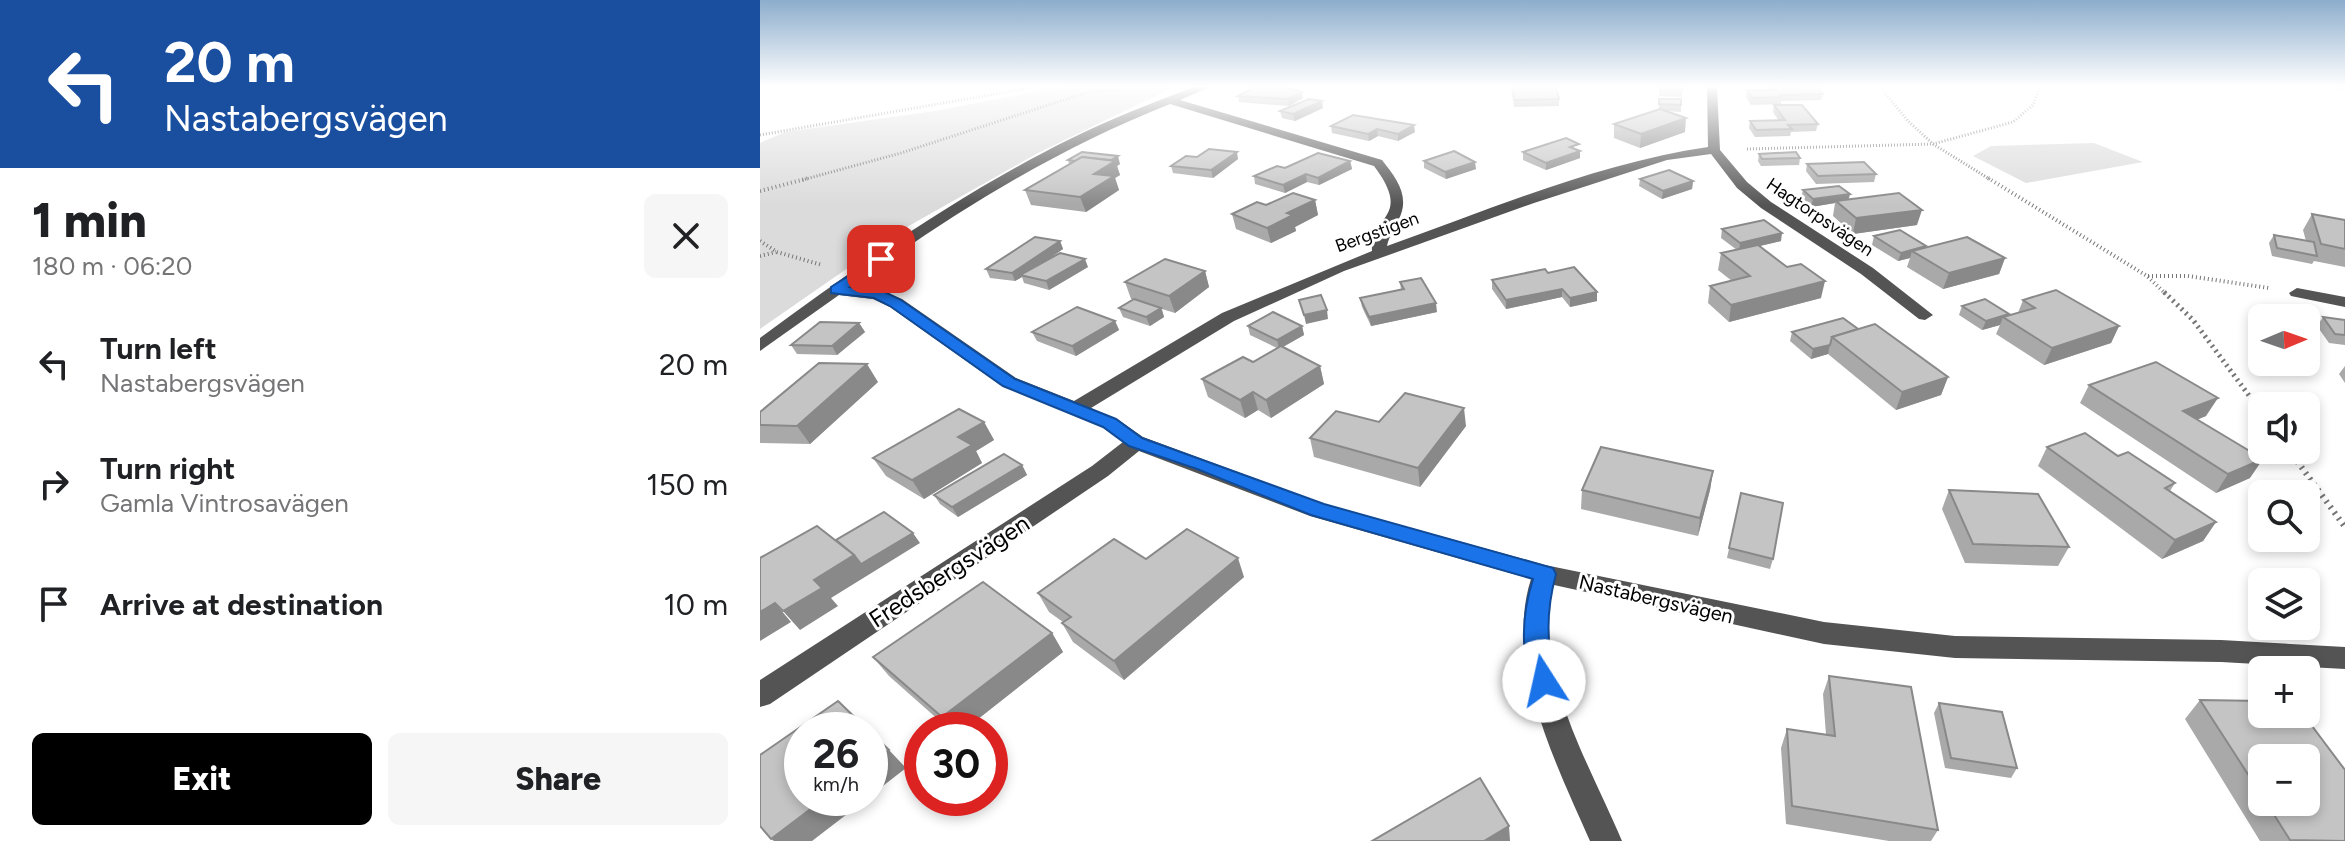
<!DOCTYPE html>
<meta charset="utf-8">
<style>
:root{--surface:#fff;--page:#f6f6f6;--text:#202124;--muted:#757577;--accent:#000}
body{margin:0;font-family:Figtree,sans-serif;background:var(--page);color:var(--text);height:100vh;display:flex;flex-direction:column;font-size:30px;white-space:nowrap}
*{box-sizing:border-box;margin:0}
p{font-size:26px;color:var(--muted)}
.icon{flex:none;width:44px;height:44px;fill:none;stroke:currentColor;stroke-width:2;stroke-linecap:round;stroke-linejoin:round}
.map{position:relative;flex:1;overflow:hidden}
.side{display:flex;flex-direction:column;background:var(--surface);width:760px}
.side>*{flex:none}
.top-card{background:#1a4fa0;color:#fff;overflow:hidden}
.needle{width:52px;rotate:88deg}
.tools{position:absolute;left:1488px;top:304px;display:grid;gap:16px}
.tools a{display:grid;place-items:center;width:72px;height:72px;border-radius:12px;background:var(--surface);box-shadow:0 4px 12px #0003;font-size:40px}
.speed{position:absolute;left:24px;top:712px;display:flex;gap:16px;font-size:40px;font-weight:700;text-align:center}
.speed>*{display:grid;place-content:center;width:104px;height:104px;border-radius:50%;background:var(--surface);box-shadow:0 4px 12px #0003;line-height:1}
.speed small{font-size:20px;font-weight:400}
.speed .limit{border:12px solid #d22;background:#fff;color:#111}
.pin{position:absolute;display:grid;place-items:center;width:68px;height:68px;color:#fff;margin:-34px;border-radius:16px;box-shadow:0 4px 12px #0006}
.me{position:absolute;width:88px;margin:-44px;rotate:350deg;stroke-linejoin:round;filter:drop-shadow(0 0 6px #0008)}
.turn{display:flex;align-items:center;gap:28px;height:168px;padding:0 32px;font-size:36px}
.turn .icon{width:104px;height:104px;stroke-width:2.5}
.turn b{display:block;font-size:56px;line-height:68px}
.round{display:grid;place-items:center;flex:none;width:84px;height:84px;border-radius:12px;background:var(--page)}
.headline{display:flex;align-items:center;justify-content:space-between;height:136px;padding:0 32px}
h1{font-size:48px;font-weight:800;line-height:60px}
.button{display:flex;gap:16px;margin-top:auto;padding:16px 32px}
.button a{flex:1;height:92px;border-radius:12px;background:var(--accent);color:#fff;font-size:32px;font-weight:800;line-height:92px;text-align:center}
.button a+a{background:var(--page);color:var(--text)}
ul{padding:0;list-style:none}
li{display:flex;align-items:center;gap:24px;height:120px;padding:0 32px}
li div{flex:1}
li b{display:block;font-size:30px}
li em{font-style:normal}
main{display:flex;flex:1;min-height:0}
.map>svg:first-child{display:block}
.green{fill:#dbdbdb}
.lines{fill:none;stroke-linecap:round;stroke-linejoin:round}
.path-far3{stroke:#767676;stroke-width:3;stroke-dasharray:1 2;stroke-linecap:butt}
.path-far2{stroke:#767676;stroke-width:4;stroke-dasharray:1 3;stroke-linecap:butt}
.path-far1{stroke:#767676;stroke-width:5;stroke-dasharray:2 4;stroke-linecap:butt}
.path{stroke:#767676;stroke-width:6;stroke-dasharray:2 5;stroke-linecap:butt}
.minor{fill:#545454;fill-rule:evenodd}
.wall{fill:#a9a9a9;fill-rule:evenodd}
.shaded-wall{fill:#898989}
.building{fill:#c4c4c4;stroke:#898989;stroke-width:2}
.route{fill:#1a73e8;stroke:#114b97;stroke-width:2}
.labels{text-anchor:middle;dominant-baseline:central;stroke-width:6;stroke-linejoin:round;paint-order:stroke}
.far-street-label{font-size:18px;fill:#000;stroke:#fff}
.street-label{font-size:20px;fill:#000;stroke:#fff}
.near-street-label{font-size:24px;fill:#000;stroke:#fff}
</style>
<main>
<section class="side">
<div class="top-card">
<div class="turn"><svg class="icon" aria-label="left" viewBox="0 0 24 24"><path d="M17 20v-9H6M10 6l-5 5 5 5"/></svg><div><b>20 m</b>Nastabergsvägen</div></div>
</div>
<div class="headline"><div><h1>1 min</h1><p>180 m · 06:20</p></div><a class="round"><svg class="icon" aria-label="close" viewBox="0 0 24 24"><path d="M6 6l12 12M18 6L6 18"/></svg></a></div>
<ul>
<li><svg class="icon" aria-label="left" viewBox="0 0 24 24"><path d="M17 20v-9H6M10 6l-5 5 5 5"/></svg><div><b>Turn left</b><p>Nastabergsvägen</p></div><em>20 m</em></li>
<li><svg class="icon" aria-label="right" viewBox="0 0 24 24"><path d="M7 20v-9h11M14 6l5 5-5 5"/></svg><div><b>Turn right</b><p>Gamla Vintrosavägen</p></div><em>150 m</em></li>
<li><svg class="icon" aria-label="arrive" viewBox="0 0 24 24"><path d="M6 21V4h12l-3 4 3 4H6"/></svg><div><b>Arrive at destination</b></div><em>10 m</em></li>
</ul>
<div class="button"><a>Exit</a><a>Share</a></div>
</section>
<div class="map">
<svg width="1585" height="841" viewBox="0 0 1585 841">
<rect width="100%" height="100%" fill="#fff"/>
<!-- green -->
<g class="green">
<polygon points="299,87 414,87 278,153 147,227 0,329 0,143 25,132 175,111"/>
<polygon points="1334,143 1383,162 1266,183 1213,156 1231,146"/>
</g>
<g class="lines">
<!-- path-far3 -->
<g class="path-far3">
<polyline points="1120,87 1148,121 1173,144 1231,180"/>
<polyline points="1576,87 1585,89"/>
<polyline points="0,135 275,87"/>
<polyline points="987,149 1173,144 1253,122 1273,105 1280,87"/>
<polyline points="42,180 141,153 328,92 362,89"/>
</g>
<!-- path-far2 -->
<g class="path-far2">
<polyline points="1228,178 1387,276 1406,294"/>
<polyline points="0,191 49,178"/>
<polyline points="0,241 17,252 62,265"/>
<polyline points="0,256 16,252"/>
<polyline points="1388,276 1428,276 1509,288"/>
</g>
<!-- path-far1 -->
<polyline class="path-far1" points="1404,292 1433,320 1502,413"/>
<!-- path -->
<polyline class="path" points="1529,450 1585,527"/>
<!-- minor -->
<g class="minor">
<path d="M434,87h16l-30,13 202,60c15,19 29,37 16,61 -4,9 -9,15 -11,25 104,-37 211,-83 321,-99l-1,-60h10l3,63 27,32 24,20 102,66 60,47 -8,5 -6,-1 -58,-45 -100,-66 -24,-20 -26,-34 -44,6 -133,43 -190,68 -110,50 -143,87 26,11 26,18 181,67 221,61 279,57 131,14 266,4 124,7v22l-124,-7 -266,-4 -131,-14 -270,-59c-25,80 38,184 68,256h-32c-33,-75 -86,-180 -59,-262l-221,-63 -171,-65 -31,25 -338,228 -10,3v-27l332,-214 31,-24 -20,-15 -101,-41 -112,-79 -17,-8 -34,-4 -79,56v-13c99,-73 199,-144 310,-199 40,-20 82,-36 124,-52zM410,104l204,62c40,53 -5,49 -2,85l-150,62 -148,88 -58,-23 -114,-79 -19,-8 -32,-4c100,-73 203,-137 319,-183z"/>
<polygon points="1537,288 1585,297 1585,307 1531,296 1529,293"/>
</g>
</g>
<!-- wall -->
<g class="wall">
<polygon points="752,87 799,99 799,106 754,107"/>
<polygon points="900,87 922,87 922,97 899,96"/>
<polygon points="1008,87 1057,87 1063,94 1061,100 1021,101 1021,104 991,105 986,97 987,90 1010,90"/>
<polygon points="535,89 543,98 529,106 479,102 478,96"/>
<polygon points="899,99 921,99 921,112 906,111 925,132 880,148 854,138 854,124 899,109"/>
<polygon points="1014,105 1058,124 1056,131 1031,132 1030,136 995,137 989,128 990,121 1019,121 1013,112"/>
<polygon points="563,108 535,121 522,118 520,111"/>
<polygon points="571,126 655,132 638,141 618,136 609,141 572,133"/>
<polygon points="763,152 820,158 786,170 763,160"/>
<polygon points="999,154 1040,158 1039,165 1001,166 998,161"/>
<polygon points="437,157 478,159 453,178 413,173 411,166"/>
<polygon points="308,160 360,164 357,166 360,175 355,178 359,190 326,212 271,205 265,190 309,164"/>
<polygon points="590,161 592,169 559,185 547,182 525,193 495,184 494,176 525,168"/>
<polygon points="664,161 716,169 686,179 664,168"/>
<polygon points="1047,164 1116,174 1114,182 1056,184 1046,171"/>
<polygon points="880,179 933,181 932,189 902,199 879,186"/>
<polygon points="1043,190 1088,200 1157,225 1093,234 1073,216 1075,203 1051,207 1041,198"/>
<polygon points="555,200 558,215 535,227 536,231 511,243 476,229 472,214 506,205"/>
<polygon points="1552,214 1585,220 1585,267 1554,261 1552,264 1512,256 1509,243 1514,235 1546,241 1543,230"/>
<polygon points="962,229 1021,241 999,246 1061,298 969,322 948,303 950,286 972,281 958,270 961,253 977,250 961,238"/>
<polygon points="1114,236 1166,247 1245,258 1239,274 1183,289 1147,267 1150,258 1138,261 1112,245"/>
<polygon points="300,241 303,249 287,260 328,267 289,290 264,283 262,277 255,281 230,278 226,269"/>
<polygon points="445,271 449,287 415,313 402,309 404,317 390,326 363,317 359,308 374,300 371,299 365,282"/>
<polygon points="788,273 837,292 837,301 810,307 802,297 746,309 732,289 732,280"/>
<polygon points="640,282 677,312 611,326 602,307 600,298 641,290"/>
<polygon points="1263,300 1359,326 1351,343 1284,365 1236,334 1240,325 1222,330 1199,315 1202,306 1249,316 1258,313"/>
<polygon points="1563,317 1585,320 1585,345 1569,343 1557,326"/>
<polygon points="355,321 359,330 316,356 277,341 272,332"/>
<polygon points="99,323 105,332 77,355 37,354 31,345"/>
<polygon points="488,326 542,326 544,335 523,347 560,366 564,384 511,418 498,410 485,418 448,397 442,379 493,362 517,348 490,335"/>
<polygon points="1098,329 1188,377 1181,395 1136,410 1068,354 1051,359 1030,341 1032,332"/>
<polygon points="1585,366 1585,383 1579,374"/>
<polygon points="118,382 50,444 0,443 0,412"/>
<polygon points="1329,385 1446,416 1437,420 1490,478 1456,493 1320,403"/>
<polygon points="224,422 234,440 216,451 222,463 164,499 126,476 113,458"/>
<polygon points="619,422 706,426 660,487 554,457 550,438"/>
<polygon points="1287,447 1358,456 1415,483 1410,491 1456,522 1443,541 1402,559 1278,466"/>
<polygon points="262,465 267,475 198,517 180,504 174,495"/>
<polygon points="953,471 950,490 938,536 821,509 822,490"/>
<polygon points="1189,490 1309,547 1298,566 1205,563 1182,509"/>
<polygon points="981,493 1013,559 1010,569 967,558"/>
<polygon points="386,559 484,577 364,680 313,642 302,623 303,622 289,612 278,593"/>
<polygon points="292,633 303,652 204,730 190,730 129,676 113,657"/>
<polygon points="1069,676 1178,830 1171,841 1129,841 1026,824 1021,748 1027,729 1066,735 1063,694"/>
<path d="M1440,700l62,1v13h41l42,56v71h-85l-75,-122zM1502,758h44v44h-44z"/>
<polygon points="1179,703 1257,768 1251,778 1185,768 1174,713"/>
</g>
<!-- shaded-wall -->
<g class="shaded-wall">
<polygon points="535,89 536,95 542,92 543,98 529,106 528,99 533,90"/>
<polygon points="562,101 563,108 535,121 533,114"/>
<polygon points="926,118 925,132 880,148 881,134"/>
<polygon points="654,125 655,132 638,141 638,134"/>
<polygon points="617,129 618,136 609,141 608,134"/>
<polygon points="820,151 820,158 786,170 786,163"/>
<polygon points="477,152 478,159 453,178 451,170"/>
<polygon points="358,156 360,164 357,166 360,175 355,178 359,190 326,212 320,197 334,174 345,164"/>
<polygon points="590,161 592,169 559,185 558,178"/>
<polygon points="715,162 716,169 686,179 685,172"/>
<polygon points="546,174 547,182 525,193 523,185"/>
<polygon points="933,181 932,189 902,199 903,191"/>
<polygon points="1090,194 1088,202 1076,201 1075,203 1051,207 1053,199"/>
<polygon points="555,200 558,215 535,227 536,231 511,243 507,228 527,213"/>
<polygon points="1162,210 1157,225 1093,234 1096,218"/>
<polygon points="1022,233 1021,241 979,251 980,243"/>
<polygon points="300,241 303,249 264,276 260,275 262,277 255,281 252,273"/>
<polygon points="1166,246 1152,251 1150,258 1138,261 1141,253"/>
<polygon points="1245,258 1239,274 1183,289 1189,273"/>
<polygon points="325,259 328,267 289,290 286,281"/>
<polygon points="445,271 449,287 415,313 409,296"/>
<polygon points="1065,281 1061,298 969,322 971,305"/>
<polygon points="802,289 802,297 746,309 746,300"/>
<polygon points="837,292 837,301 810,307 810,298"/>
<polygon points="676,303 677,312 611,326 609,317"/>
<polygon points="401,308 404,317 390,326 386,317"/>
<polygon points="567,310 568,319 546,324 544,315"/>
<polygon points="1249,314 1243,317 1240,325 1222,330 1226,321"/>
<polygon points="355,321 359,330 316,356 312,346"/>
<polygon points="99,323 105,332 77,355 72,346"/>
<polygon points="542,326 544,335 519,349 517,340"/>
<polygon points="1359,326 1351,343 1284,365 1292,348"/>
<polygon points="1070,345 1068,354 1051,359 1053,349"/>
<polygon points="107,364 118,382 50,444 37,426"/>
<polygon points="560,366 564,384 511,418 506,400"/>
<polygon points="1188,377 1181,395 1136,410 1142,392"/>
<polygon points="493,392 498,410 485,418 480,400"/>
<polygon points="1458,398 1446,416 1412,429 1423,411"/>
<polygon points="704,408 706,426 660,487 658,468"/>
<polygon points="224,422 234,440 216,451 222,463 164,499 152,480 198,437"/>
<polygon points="1503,459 1490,478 1456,493 1468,474"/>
<polygon points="262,465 267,475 198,517 192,507"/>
<polygon points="953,471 950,490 938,536 940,518"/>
<polygon points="1456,522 1443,541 1402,559 1415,540"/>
<polygon points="153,533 160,543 71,598 78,606 40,630 23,611 54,580 94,555"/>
<polygon points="478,558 484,577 364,680 354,661"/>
<polygon points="15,603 31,622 0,641 0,612"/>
<polygon points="292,633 303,652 204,730 192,730 182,717"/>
<polygon points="129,750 146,768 110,796 110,764"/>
<polygon points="65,798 108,798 52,841 14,841 11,839"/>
<polygon points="749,826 750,841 724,841"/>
</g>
<!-- building -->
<g class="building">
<polygon points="495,87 523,87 542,92 528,99 478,96"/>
<polygon points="752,87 796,87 799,99 754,100"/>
<rect x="900" y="87" width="22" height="3"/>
<polygon points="1014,87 1057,87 1063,94 1020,95 1022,97 992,98 987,90 1016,90"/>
<polygon points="549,99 562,101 533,114 520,111"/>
<polygon points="899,99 921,99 921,105 899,104"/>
<polygon points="1014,105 1042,105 1058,124 1028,125 1032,129 996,130 990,121 1025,120"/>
<polygon points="900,109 926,118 881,134 854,124"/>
<polygon points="593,115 654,125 638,134 617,129 608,134 571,126"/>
<polygon points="806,138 819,144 810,147 820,151 786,163 763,152"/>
<polygon points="449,149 477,152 451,170 411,166 426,156 437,157"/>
<polygon points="694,151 715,162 685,172 664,161"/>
<polygon points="322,152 358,156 351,160 322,157 315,161 308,160"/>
<polygon points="1036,152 1040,158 1002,159 999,154"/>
<polygon points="558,153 590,161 558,178 546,174 523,185 494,176 517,166 525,168"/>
<polygon points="322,157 355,161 334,174 354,176 320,197 265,190"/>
<polygon points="1104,162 1116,174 1058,176 1047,164"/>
<polygon points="909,170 933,181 903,191 880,179"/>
<polygon points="1079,186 1090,194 1053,199 1043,190"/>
<polygon points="533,193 555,200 527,213 533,215 507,228 472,214 497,202 506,205"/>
<polygon points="1139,193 1162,210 1096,218 1076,201"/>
<polygon points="1552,214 1585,220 1585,249 1561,244"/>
<polygon points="1004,220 1022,233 980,243 962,229"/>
<polygon points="1140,230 1166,246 1141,253 1114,236"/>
<polygon points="1514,235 1554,242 1557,256 1517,248"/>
<polygon points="275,237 300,241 252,273 226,269"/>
<polygon points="1207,237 1245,258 1189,273 1152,251"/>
<polygon points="998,245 1027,267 1041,264 1065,281 971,305 950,286 990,276 961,253"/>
<polygon points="300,253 325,259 286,281 260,275"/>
<polygon points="405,259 445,271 409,296 365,282"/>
<polygon points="814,267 837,292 810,298 802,289 746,300 732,280 785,269 788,273"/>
<polygon points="661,278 676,303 609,317 600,298 644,289 640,282"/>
<polygon points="1296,290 1359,326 1292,348 1243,317 1275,308 1263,300"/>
<polygon points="561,295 567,310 544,315 539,300"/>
<polygon points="374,299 401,308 386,317 359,308"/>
<polygon points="1225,299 1249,314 1226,321 1202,306"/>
<polygon points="317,307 355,321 312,346 272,332"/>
<polygon points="513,312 542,326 517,340 488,326"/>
<polygon points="1563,317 1585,320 1585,335 1575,334"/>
<polygon points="1083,318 1098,329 1072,337 1070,345 1053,349 1032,332"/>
<polygon points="60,322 99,323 72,346 31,345"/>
<polygon points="1115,324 1188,377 1142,392 1072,337"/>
<polygon points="521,346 560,366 506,400 493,392 480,400 442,379 483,357 493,362"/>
<polygon points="1396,362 1458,398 1423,411 1503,459 1468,474 1329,385"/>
<polygon points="59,363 107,364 37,426 0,425 0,412"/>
<polygon points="645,393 704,408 658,468 550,438 576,411 619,422"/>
<polygon points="199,409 224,422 198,437 212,445 152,480 113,458"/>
<polygon points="1325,433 1358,456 1368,452 1415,483 1405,488 1456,522 1415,540 1287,447"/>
<polygon points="841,447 953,471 940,518 822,490"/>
<polygon points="244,454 262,465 192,507 174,495"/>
<polygon points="1189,490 1278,494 1309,547 1213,544"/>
<polygon points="981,493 1023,503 1013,559 969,548"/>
<polygon points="124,512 153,533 101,564 94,555 76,540"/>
<polygon points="57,526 94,555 54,580 62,588 23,611 15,603 0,612 0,558"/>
<polygon points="427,529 478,558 354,661 302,623 311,617 278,593 354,539 386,559"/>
<polygon points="223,582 292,633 182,717 113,657"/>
<polygon points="1069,676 1151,687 1178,830 1032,806 1027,729 1075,736"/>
<polygon points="1440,700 1502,701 1502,714 1543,714 1585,770 1585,841 1530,840 1506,802 1546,802 1546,758 1502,758 1502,796"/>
<polygon points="78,701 108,730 42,730 42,798 65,798 11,839 0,826 0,755"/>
<polygon points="1179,703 1242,712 1257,768 1191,758"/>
<polygon points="110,732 129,750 110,764"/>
<polygon points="720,778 749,826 724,841 612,841"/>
</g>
<!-- sky -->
<linearGradient id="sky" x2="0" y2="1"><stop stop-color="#8cadcc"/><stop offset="0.42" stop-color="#fff"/><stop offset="1" stop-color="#fff" stop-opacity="0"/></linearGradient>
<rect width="1585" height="205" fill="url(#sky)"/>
<!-- route -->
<path class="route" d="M121,255l5,1v6l-36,25 33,4 18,9 114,79 101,40 26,19 182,66 229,64 3,6c-10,37 -10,70 0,107l-3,7 -9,4 -9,-4c-16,-33 -13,-74 -2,-109l-222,-64 -114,-46 -68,-23 -26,-19 -100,-41 -113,-80 -16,-8 -43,-5v-6z"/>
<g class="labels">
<!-- far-street labels -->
<g class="far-street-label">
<text transform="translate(1060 217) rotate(34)">Hagtorpsvägen</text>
<text transform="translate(617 232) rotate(-20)">Bergstigen</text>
</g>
<!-- street labels -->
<g class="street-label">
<text transform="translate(896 599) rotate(13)">Nastabergsvägen</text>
</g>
<!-- near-street labels -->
<g class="near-street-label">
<text transform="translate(189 571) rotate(-33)">Fredsbergsvägen</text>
</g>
</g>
</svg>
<div class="tools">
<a><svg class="needle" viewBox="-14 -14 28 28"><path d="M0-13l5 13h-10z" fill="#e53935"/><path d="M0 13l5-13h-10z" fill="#757577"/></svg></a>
<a><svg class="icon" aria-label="sound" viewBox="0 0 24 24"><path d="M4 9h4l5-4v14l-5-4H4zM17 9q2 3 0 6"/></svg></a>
<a><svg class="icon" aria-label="search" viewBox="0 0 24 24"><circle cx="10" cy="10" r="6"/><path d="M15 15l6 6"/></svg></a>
<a><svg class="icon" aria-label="layers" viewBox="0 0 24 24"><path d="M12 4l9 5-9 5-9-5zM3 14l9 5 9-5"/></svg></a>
<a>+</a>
<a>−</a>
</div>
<div class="speed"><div>26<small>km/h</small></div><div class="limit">30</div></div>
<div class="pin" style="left:121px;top:259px;background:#d93025"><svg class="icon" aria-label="arrive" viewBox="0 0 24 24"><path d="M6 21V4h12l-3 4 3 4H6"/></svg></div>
<svg class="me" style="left:784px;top:681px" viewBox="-20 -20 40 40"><circle r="19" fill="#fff"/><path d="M0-13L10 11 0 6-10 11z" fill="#1a73e8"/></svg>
</div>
</main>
